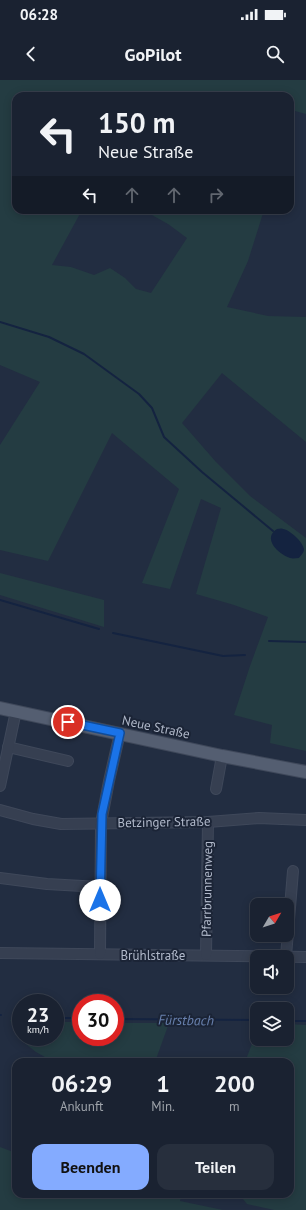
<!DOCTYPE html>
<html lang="de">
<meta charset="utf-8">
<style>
:root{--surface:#1a2231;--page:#272f3d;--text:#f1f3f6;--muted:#9fa4ab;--line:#383f4d;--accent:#84abff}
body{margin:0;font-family:"PT Sans",sans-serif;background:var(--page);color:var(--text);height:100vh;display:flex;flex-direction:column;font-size:15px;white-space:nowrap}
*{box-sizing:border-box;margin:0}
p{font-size:13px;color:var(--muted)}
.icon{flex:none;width:22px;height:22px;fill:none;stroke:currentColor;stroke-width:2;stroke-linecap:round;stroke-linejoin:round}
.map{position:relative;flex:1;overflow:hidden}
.details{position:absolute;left:12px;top:978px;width:282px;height:140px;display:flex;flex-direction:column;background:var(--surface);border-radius:12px;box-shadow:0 2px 10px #0003,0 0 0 1px var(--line)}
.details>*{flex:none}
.banner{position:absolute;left:12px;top:12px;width:282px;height:122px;border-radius:12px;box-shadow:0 2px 10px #0003,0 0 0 1px var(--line);background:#1a2231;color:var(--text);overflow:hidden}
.needle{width:26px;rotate:51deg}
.tools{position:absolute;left:250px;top:818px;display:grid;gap:8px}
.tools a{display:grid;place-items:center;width:44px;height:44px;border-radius:8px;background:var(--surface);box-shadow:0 2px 10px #0003,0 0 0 1px var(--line);font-size:20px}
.speed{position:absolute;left:12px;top:914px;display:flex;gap:8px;font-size:20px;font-weight:700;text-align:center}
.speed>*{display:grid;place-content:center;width:52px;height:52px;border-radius:50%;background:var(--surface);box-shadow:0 2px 10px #0003,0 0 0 1px var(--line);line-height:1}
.speed small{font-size:10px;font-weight:400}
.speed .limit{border:6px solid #d22;background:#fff;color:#111}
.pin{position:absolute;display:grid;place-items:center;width:34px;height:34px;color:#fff;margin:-17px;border:2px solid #fff;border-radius:50%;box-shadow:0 1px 4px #0007}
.me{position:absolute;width:44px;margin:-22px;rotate:0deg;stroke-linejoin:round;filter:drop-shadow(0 0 3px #0008)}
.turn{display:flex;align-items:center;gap:14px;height:84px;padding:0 20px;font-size:18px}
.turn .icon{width:52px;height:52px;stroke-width:2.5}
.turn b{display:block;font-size:28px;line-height:34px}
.lanes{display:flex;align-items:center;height:38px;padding:0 20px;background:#0003;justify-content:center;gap:20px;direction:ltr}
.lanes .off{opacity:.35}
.eta{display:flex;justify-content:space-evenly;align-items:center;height:68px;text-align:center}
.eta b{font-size:24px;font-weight:800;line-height:28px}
.button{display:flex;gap:8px;margin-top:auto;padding:8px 20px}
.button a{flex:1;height:46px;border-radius:12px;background:var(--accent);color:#111;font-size:16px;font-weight:800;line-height:46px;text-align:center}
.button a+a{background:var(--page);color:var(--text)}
.status{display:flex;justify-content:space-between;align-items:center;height:28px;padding:0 20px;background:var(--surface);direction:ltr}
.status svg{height:11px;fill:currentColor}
header{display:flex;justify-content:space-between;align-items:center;height:52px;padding:0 20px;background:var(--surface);font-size:18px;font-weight:800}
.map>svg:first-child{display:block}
.green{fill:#243c42}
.water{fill:#142340}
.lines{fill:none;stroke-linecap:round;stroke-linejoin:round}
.stream{stroke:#142340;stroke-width:2}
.minor-casing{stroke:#3f485a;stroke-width:12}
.major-casing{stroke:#3f485a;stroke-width:14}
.minor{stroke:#363f51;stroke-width:10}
.major{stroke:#545e71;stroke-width:12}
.route-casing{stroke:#114b97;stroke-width:10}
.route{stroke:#1a73e8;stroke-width:7}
.labels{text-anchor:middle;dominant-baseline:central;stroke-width:4;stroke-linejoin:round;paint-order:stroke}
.street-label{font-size:13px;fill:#b2bacb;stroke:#1b2436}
.water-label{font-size:14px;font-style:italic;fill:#6881ae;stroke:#1b2436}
</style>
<div class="status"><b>06:28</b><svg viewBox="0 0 49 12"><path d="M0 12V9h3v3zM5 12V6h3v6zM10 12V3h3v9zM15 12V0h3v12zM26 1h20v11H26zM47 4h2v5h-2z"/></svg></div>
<header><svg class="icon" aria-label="back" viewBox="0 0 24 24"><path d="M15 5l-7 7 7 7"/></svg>GoPilot<svg class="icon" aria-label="search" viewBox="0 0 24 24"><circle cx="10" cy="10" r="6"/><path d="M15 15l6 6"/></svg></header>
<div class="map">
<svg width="306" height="1130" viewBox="0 0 306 1130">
<rect width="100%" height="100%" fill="#222d41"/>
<!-- green -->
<g class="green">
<polygon points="0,0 306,0 306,34 295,31 290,47 290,16 16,16 16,130 82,130 52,185 71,187 94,195 110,188 125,198 136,209 151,213 187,158 168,144 143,130 264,130 248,181 227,227 268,236 306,237 306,362 222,293 182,343 216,382 250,416 306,458 306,671 270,663 272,645 234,635 250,586 268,537 234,525 196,514 221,428 201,419 170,509 142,503 179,409 112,353 48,481 0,470 0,365 40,302 0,285"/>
<polygon points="0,493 104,520 104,547 0,515"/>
<polygon points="10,940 21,941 21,957 55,957 55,942 81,942 81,957 115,957 115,943 169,943 155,982 54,982 36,972 21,960"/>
<polygon points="287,944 306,945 306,1130 274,1130 247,1124 239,1114 290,1114 290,982 245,982 257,951 257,959 287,959"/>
<polygon points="0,1067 16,1073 16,1114 182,1114 180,1121 223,1130 0,1130"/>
</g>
<!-- water -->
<path class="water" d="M277,449c2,0 4,-1 6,0 7,1 20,13 21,20 0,4 -3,6 -5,9 -3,0 -6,1 -9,0 -12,-4 -28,-20 -13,-29z"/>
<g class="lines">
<!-- stream -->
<g class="stream">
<polyline points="0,242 49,257 84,274 139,314 152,328 164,357 202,392 273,451"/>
<polyline points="0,520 99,549"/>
<polyline points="113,553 223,576 245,575"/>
<polyline points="269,561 306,562"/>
<polyline points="0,935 1,935"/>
<polyline points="15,937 21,937"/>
<polyline points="55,938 81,938"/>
<polyline points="115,939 257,940"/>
<polyline points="287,941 306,941"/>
</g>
<defs>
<g id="minor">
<polyline points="8,667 68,681"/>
<polyline points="0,706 16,631"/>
<polyline points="216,709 222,676"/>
<polyline points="0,730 33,739 61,744 208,742 259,738 306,740"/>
<polyline points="0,798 47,804 100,807"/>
<polyline points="0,873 306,877"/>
<polyline points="100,874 101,743 109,701 120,653"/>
<polyline points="206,875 208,742"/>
<polyline points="286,876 293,791"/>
</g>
<polyline id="major" points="0,628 222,676 306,692"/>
</defs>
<!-- minor casing -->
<use href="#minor" class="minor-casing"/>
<!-- major casing -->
<use href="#major" class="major-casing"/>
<!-- minor -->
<use href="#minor" class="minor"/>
<!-- major -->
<use href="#major" class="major"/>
</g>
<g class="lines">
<defs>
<polyline id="route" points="68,642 120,653 102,734 100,820"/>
</defs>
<!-- route casing -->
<use href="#route" class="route-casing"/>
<!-- route -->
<use href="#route" class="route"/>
</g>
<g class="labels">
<!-- street labels -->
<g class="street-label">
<text transform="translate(156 647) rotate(12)">Neue Straße</text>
<text transform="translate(164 742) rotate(-1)">Betzinger Straße</text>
<text transform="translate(207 809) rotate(-89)">Pfarrbrunnenweg</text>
<text x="153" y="875">Brühlstraße</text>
</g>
<!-- water labels -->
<g class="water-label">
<text transform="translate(186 940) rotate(1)">Fürstbach</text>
</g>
</g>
</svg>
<div class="tools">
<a><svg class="needle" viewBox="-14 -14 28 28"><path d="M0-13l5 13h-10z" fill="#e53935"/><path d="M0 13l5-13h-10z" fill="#9fa4ab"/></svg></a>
<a><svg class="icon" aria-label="sound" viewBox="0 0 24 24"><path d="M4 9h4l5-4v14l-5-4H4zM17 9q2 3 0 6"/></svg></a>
<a><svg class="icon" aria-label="layers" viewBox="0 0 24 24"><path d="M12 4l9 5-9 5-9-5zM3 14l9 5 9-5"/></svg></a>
</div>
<div class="speed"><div>23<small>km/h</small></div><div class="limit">30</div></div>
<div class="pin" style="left:68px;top:642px;background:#d93025"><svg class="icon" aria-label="arrive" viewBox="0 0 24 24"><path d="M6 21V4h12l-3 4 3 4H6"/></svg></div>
<svg class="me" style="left:100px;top:820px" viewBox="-20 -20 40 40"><circle r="19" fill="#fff"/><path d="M0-13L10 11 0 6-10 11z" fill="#1a73e8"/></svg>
<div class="banner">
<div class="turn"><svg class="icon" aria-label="left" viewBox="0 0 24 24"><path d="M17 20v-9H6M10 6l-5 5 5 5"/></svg><div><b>150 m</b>Neue Straße</div></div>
<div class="lanes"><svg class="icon" aria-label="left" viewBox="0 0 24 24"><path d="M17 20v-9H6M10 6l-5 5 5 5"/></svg><svg class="icon off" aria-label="ahead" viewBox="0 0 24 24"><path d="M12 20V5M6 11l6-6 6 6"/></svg><svg class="icon off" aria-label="ahead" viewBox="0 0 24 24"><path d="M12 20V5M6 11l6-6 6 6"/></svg><svg class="icon off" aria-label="right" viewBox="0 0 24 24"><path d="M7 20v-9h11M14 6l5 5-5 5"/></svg></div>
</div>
<section class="details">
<div class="eta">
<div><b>06:29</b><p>Ankunft</p></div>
<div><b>1</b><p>Min.</p></div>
<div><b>200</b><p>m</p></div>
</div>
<div class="button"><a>Beenden</a><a>Teilen</a></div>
</section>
</div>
